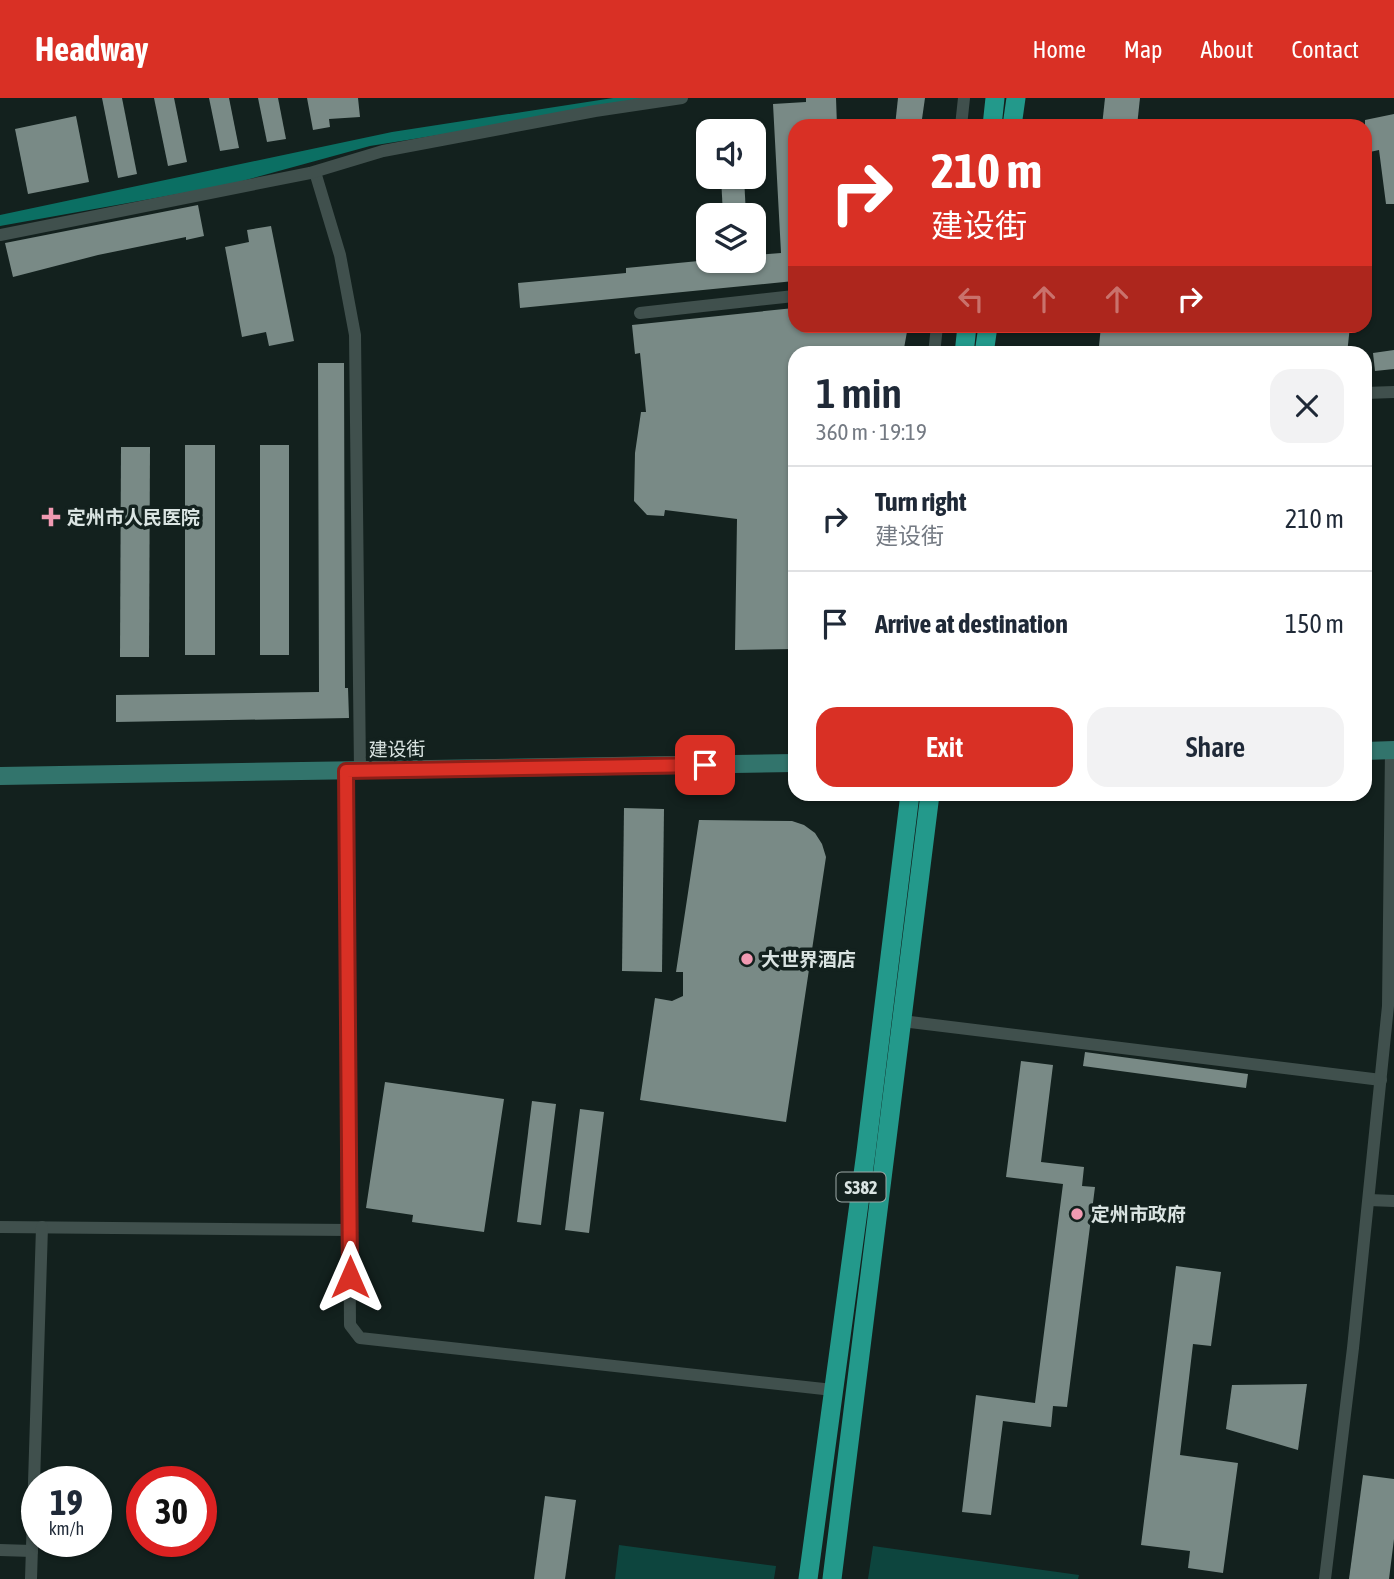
<!DOCTYPE html>
<meta charset="utf-8">
<style>
:root{--surface:#fff;--page:#f2f2f3;--text:#1f2937;--muted:#747a83;--line:#e0e1e3;--accent:#d93025}
body{margin:0;font-family:"Asap Condensed","Noto Sans SC",sans-serif;background:var(--page);color:var(--text);height:100vh;display:flex;flex-direction:column;font-size:26px;white-space:nowrap}
*{box-sizing:border-box;margin:0}
p{font-size:23px;color:var(--muted)}
.icon{flex:none;width:38px;height:38px;fill:none;stroke:currentColor;stroke-width:2;stroke-linecap:round;stroke-linejoin:round}
.map{position:relative;flex:1;overflow:hidden}
.panel{position:absolute;left:788px;top:248px;width:584px;height:455px;display:flex;flex-direction:column;background:var(--surface);border-radius:21px;box-shadow:0 2px 5px #0004}
.panel>*{flex:none}
.top-card{position:absolute;left:788px;top:21px;width:584px;height:214px;border-radius:21px;box-shadow:0 2px 5px #0004;background:#d93025;color:#fff;overflow:hidden}
.fabs{position:absolute;left:696px;top:21px;display:grid;gap:14px}
.fabs a{display:grid;place-items:center;width:70px;height:70px;border-radius:14px;background:var(--surface);box-shadow:0 2px 5px #0004;font-size:35px}
.speed{position:absolute;left:21px;top:1368px;display:flex;gap:14px;font-size:35px;font-weight:700;text-align:center}
.speed>*{display:grid;place-content:center;width:91px;height:91px;border-radius:50%;background:var(--surface);box-shadow:0 2px 5px #0004;line-height:1}
.speed small{font-size:18px;font-weight:400}
.speed .limit{border:10px solid #d22;background:#fff;color:#111}
.pin{position:absolute;display:grid;place-items:center;width:60px;height:60px;color:#fff;margin:-30px;border-radius:14px;box-shadow:0 4px 10px #0006}
.me{position:absolute;width:77px;margin:-38px;rotate:0deg;stroke-linejoin:round;filter:drop-shadow(0 0 5px #0008)}
.turn{display:flex;align-items:center;gap:24px;height:147px;padding:0 28px;font-size:32px}
.turn .icon{width:91px;height:91px;stroke-width:2.5}
.turn b{display:block;font-size:49px;line-height:60px}
.lanes{display:flex;align-items:center;height:66px;padding:0 28px;background:#0003;justify-content:center;gap:35px;direction:ltr}
.lanes .off{opacity:.35}
.round{display:grid;place-items:center;flex:none;width:74px;height:74px;border-radius:21px;background:var(--page)}
.summary{display:flex;align-items:center;justify-content:space-between;height:119px;padding:0 28px}
h1{font-size:42px;font-weight:600;line-height:52px}
.action{display:flex;gap:14px;margin-top:auto;padding:14px 28px}
.action a{flex:1;height:80px;border-radius:21px;background:var(--accent);color:#fff;font-size:28px;font-weight:600;line-height:80px;text-align:center}
.action a+a{background:var(--page);color:var(--text)}
ul{padding:0;list-style:none}
li{display:flex;align-items:center;gap:21px;height:105px;padding:0 28px;border-top:2px solid var(--line)}
li div{flex:1}
li b{display:block;font-size:26px}
li em{font-style:normal}
header{display:flex;align-items:center;gap:42px;box-sizing:border-box;height:98px;padding:0 35px;background:var(--accent);color:#fff}
header strong{font-size:33px}
nav{display:flex;gap:38px;margin-inline-start:auto;font-size:24px}
.map>svg:first-child{display:block}
.green{fill:#0d453e}
.water{fill:#0b6f63}
.building{fill:#798a86}
.lines{fill:none;stroke-linecap:round;stroke-linejoin:round}
.street{stroke:#40504d;stroke-width:12}
.secondary{stroke:#32746c;stroke-width:18}
.primary{stroke:#23998b;stroke-width:19}
.route-casing{stroke:#8d1f18;stroke-width:18}
.route{stroke:#d93025;stroke-width:12}
.poi-dot{fill:#f19ab2;stroke:#13211e;stroke-width:2.5}
.labels{text-anchor:middle;dominant-baseline:central;stroke-width:7;stroke-linejoin:round;paint-order:stroke}
.shield{fill:#13211e;stroke:#9eaaa7;stroke-width:2}
.shield-label{font-size:18px;font-weight:bold;fill:#dae4e2}
.poi-label{font-size:19px;font-weight:bold;fill:#dae4e2;stroke:#13211e;text-anchor:start}
.street-label{font-size:19px;fill:#dae4e2;stroke:#13211e}
</style>
<header>
<strong>Headway</strong>
<nav><a>Home</a><a>Map</a><a>About</a><a>Contact</a></nav>
</header>
<div class="map">
<svg width="1394" height="1481" viewBox="0 0 1394 1481">
<rect width="100%" height="100%" fill="#13211e"/>
<!-- green -->
<g class="green">
<polygon points="619,1447 776,1468 774,1481 615,1481"/>
<polygon points="873,1448 1079,1477 1078,1481 868,1481"/>
</g>
<!-- water -->
<polygon class="water" points="613,0 670,0 370,48 228,87 0,128 0,117 392,34"/>
<!-- building -->
<g class="building">
<polygon points="102,0 122,0 137,76 118,80"/>
<polygon points="154,0 174,0 187,64 168,68"/>
<polygon points="209,0 229,0 239,50 220,53"/>
<polygon points="258,0 278,0 286,41 267,44"/>
<polygon points="307,0 358,0 360,19 329,21 330,29 313,32"/>
<polygon points="806,0 836,0 837,28 794,28 794,183 520,210 518,185 626,175 626,170 709,162 754,163 754,157 781,155 773,6 806,4"/>
<polygon points="898,0 925,0 921,28 895,28"/>
<polygon points="1105,0 1140,0 1137,28 1102,28"/>
<polygon points="1394,16 1394,106 1386,106 1379,52 1365,55 1365,22"/>
<polygon points="76,18 89,84 28,96 15,31"/>
<polygon points="741,21 742,33 703,33 702,23"/>
<polygon points="721,79 744,79 746,117 723,117"/>
<polygon points="198,107 204,138 186,142 186,139 98,157 13,179 5,145"/>
<polygon points="271,128 294,243 269,248 266,234 242,239 225,149 249,144 247,132"/>
<polygon points="794,210 794,228 908,228 903,256 794,256 794,551 735,552 737,421 665,412 664,418 647,417 634,403 635,355 641,314 646,314 640,255 635,256 632,227"/>
<polygon points="1101,228 1350,228 1347,256 1171,256 1099,248"/>
<polygon points="1394,252 1394,271 1375,273 1373,255"/>
<polygon points="318,265 344,265 345,590 348,590 349,620 116,624 116,597 319,594"/>
<rect x="185" y="347" width="30" height="210"/>
<rect x="260" y="347" width="29" height="210"/>
<polygon points="121,349 150,349 149,559 120,559"/>
<polygon points="624,710 664,711 662,874 622,873"/>
<polygon points="699,722 792,723 804,727 815,735 822,746 826,759 786,1024 640,1002 655,900 672,903 683,898 683,874 676,874"/>
<polygon points="1085,954 1248,976 1246,990 1083,968"/>
<polygon points="1021,963 1053,967 1041,1064 1084,1069 1082,1088 1095,1089 1067,1309 1053,1308 1051,1329 1003,1323 991,1417 962,1414 976,1297 1035,1305 1063,1086 1006,1079"/>
<polygon points="385,984 504,1001 484,1134 412,1124 413,1117 366,1110"/>
<polygon points="532,1003 556,1006 541,1127 517,1124"/>
<polygon points="580,1011 604,1014 589,1135 565,1132"/>
<polygon points="1176,1168 1221,1174 1211,1248 1193,1246 1180,1357 1238,1365 1223,1475 1188,1470 1190,1453 1141,1447"/>
<polygon points="1307,1286 1298,1352 1226,1331 1232,1287"/>
<polygon points="1363,1377 1394,1381 1394,1441 1389,1481 1349,1481"/>
<polygon points="545,1398 576,1402 565,1481 534,1481"/>
</g>
<g class="lines">
<!-- street -->
<g class="street">
<polyline points="961,28 964,0"/>
<polyline points="315,74 340,157 355,237 360,672"/>
<polyline points="0,137 310,75 383,53 595,13 682,0"/>
<polyline points="640,215 794,198"/>
<polyline points="934,256 937,228"/>
<polyline points="1365,295 1394,294"/>
<polyline points="346,673 350,1227 360,1240 833,1292"/>
<polyline points="902,923 1381,982"/>
<polyline points="1369,1102 1394,1103"/>
<polyline points="0,1129 350,1132"/>
<polyline points="0,1452 32,1453"/>
<polyline points="31,1481 42,1129"/>
<polyline points="1325,1481 1353,1250 1388,908 1391,652"/>
</g>
<!-- secondary -->
<g class="secondary">
<polyline points="1365,653 1394,652"/>
<polyline points="0,678 794,665"/>
</g>
<!-- primary -->
<g class="primary">
<polyline points="992,28 995,0"/>
<polyline points="1012,28 1016,0"/>
<polyline points="964,256 967,228"/>
<polyline points="984,256 988,228"/>
<polyline points="808,1481 866,1054 910,696"/>
<polyline points="832,1481 930,696"/>
</g>
</g>
<g class="lines">
<defs>
<polyline id="route" points="350,1179 346,673 705,667"/>
</defs>
<!-- route casing -->
<use href="#route" class="route-casing"/>
<!-- route -->
<use href="#route" class="route"/>
</g>
<!-- markers -->
<g class="poi-dot">
<path d="M47.5 408.5h7v7h7v7h-7v7h-7v-7h-7v-7h7z"/>
<circle cx="747" cy="861" r="7"/>
<circle cx="1077" cy="1116" r="7"/>
</g>
<g class="labels">
<!-- shield labels -->
<rect class="shield" x="836.5" y="1074.5" width="49" height="29" rx="5"/>
<g class="shield-label">
<text x="861" y="1089">S382</text>
</g>
<!-- poi labels -->
<g class="poi-label">
<text x="67" y="419">定州市人民医院</text>
<text x="761" y="861">大世界酒店</text>
<text x="1091" y="1116">定州市政府</text>
</g>
<!-- street labels -->
<g class="street-label">
<text transform="translate(397 651) rotate(-1)">建设街</text>
</g>
</g>
</svg>
<div class="fabs">
<a><svg class="icon" aria-label="sound" viewBox="0 0 24 24"><path d="M4 9h4l5-4v14l-5-4H4zM17 9q2 3 0 6"/></svg></a>
<a><svg class="icon" aria-label="layers" viewBox="0 0 24 24"><path d="M12 4l9 5-9 5-9-5zM3 14l9 5 9-5"/></svg></a>
</div>
<div class="speed"><div>19<small>km/h</small></div><div class="limit">30</div></div>
<div class="pin" style="left:705px;top:667px;background:#d93025"><svg class="icon" aria-label="arrive" viewBox="0 0 24 24"><path d="M6 21V4h12l-3 4 3 4H6"/></svg></div>
<svg class="me" style="left:350px;top:1179px" viewBox="-20 -20 40 40"><path d="M0-17L14 15 0 8-14 15z" fill="#d93025" stroke="#fff" stroke-width="4"/></svg>
<div class="top-card">
<div class="turn"><svg class="icon" aria-label="right" viewBox="0 0 24 24"><path d="M7 20v-9h11M14 6l5 5-5 5"/></svg><div><b>210 m</b>建设街</div></div>
<div class="lanes"><svg class="icon off" aria-label="left" viewBox="0 0 24 24"><path d="M17 20v-9H6M10 6l-5 5 5 5"/></svg><svg class="icon off" aria-label="ahead" viewBox="0 0 24 24"><path d="M12 20V5M6 11l6-6 6 6"/></svg><svg class="icon off" aria-label="ahead" viewBox="0 0 24 24"><path d="M12 20V5M6 11l6-6 6 6"/></svg><svg class="icon" aria-label="right" viewBox="0 0 24 24"><path d="M7 20v-9h11M14 6l5 5-5 5"/></svg></div>
</div>
<section class="panel">
<div class="summary"><div><h1>1 min</h1><p>360 m · 19:19</p></div><a class="round"><svg class="icon" aria-label="close" viewBox="0 0 24 24"><path d="M6 6l12 12M18 6L6 18"/></svg></a></div>
<ul>
<li><svg class="icon" aria-label="right" viewBox="0 0 24 24"><path d="M7 20v-9h11M14 6l5 5-5 5"/></svg><div><b>Turn right</b><p>建设街</p></div><em>210 m</em></li>
<li><svg class="icon" aria-label="arrive" viewBox="0 0 24 24"><path d="M6 21V4h12l-3 4 3 4H6"/></svg><div><b>Arrive at destination</b></div><em>150 m</em></li>
</ul>
<div class="action"><a>Exit</a><a>Share</a></div>
</section>
</div>
